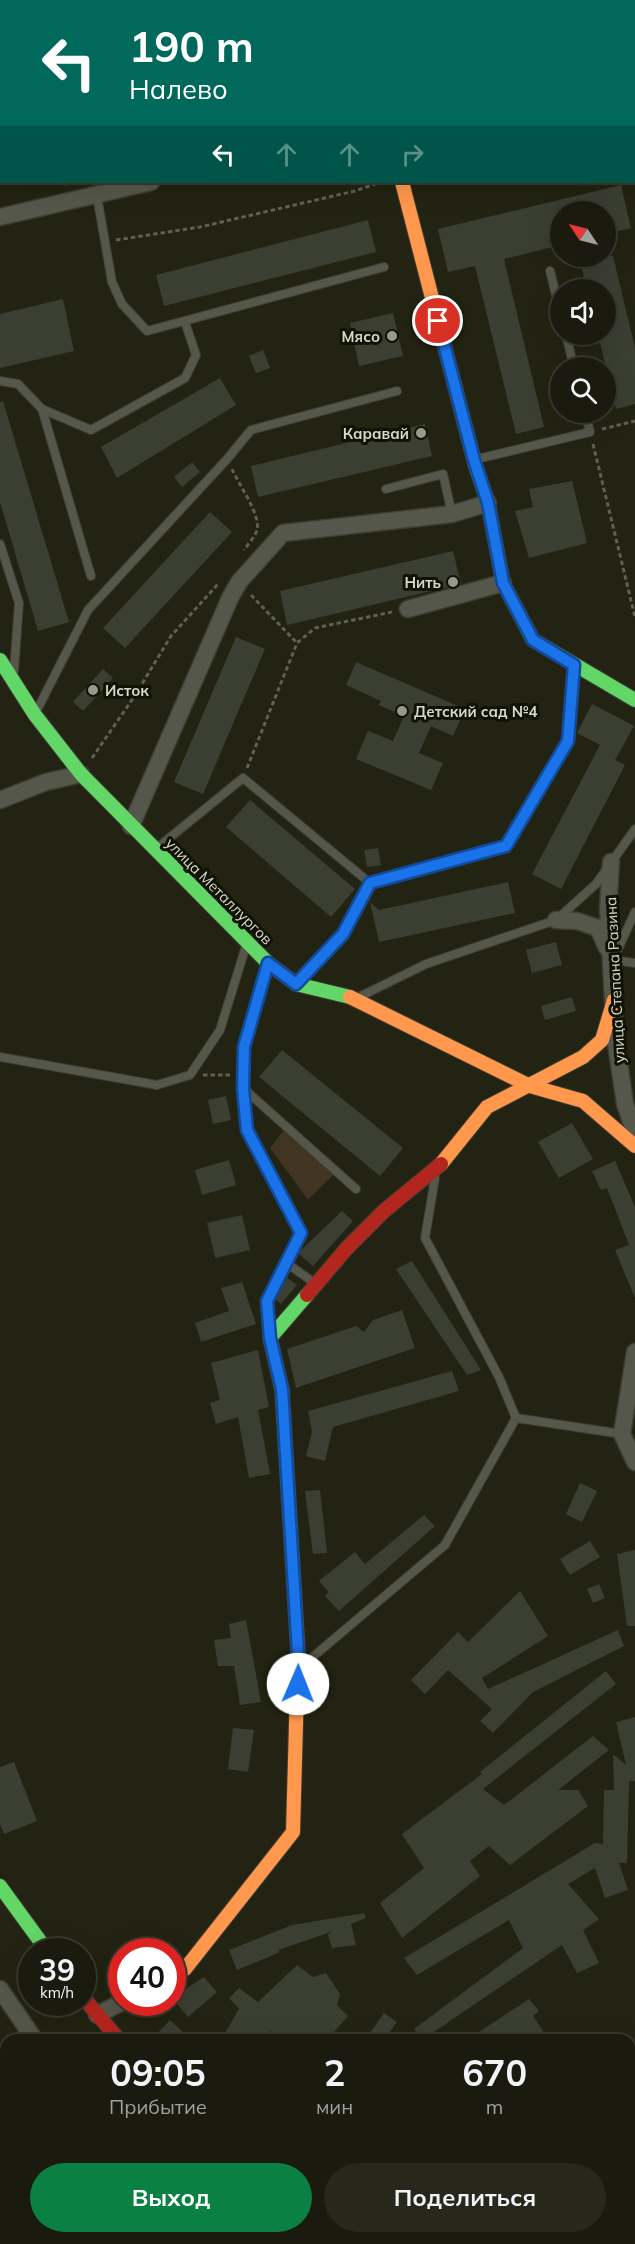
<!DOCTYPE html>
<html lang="ru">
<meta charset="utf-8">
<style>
:root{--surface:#1a1a0e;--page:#27271c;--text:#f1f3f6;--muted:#9fa19e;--line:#38382e;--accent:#0b8043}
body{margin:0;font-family:Mulish,sans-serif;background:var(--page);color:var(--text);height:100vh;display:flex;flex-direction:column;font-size:22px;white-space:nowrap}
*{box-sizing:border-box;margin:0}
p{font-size:20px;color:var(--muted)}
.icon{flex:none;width:33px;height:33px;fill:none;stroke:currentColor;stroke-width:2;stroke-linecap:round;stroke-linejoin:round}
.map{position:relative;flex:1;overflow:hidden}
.sheet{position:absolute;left:0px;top:2034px;width:636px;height:210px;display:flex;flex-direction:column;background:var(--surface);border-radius:18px 18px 0 0;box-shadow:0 6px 24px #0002,0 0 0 2px var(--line)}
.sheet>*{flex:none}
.top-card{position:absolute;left:0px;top:0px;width:636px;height:183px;box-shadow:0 6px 24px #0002,0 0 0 2px var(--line);background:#00695c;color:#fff;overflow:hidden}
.needle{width:39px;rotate:305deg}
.tools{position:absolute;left:550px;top:201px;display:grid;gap:12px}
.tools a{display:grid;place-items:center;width:66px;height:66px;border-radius:50%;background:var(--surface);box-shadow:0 6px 24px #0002,0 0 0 2px var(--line);font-size:30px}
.speed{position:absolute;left:18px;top:1938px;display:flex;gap:12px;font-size:30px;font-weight:700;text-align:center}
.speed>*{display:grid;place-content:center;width:78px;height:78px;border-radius:50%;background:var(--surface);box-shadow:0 6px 24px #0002,0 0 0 2px var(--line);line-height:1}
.speed small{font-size:15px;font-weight:400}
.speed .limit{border:9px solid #d22;background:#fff;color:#111}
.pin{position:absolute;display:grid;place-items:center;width:51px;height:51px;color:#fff;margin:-26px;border:3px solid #fff;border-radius:50%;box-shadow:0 2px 6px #0007}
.me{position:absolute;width:66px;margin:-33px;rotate:1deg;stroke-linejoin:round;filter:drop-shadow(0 0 4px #0008)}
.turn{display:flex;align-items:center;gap:21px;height:126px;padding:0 30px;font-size:27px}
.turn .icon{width:78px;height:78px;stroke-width:2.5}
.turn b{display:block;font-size:42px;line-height:51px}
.lanes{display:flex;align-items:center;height:57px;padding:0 30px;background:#0003;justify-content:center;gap:30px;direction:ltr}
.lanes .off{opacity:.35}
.eta{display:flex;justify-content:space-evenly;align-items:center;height:102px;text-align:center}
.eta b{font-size:36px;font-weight:700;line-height:42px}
.primary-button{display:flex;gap:12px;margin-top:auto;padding:12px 30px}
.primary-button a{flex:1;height:69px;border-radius:36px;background:var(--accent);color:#fff;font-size:24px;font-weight:700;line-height:69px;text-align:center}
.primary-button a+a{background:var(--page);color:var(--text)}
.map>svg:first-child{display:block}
.green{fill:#423422}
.building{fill:#3b3f32}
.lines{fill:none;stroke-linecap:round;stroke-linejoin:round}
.lane-casing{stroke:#3d3d31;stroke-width:10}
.street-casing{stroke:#3d3d31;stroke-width:19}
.fast-casing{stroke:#3d3d31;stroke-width:16}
.slow-casing{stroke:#3d3d31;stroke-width:16}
.jam-casing{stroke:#3d3d31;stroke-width:16}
.path{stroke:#5e6054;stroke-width:3;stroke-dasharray:4.5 3;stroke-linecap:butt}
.lane{stroke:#55574a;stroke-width:8}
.street{stroke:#55574a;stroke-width:16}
.fast{stroke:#63d668;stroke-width:14}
.slow{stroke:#ff974d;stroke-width:14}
.jam{stroke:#b3261e;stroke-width:14}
.rail{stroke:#5e5f53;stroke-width:4.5}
.route-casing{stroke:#114b97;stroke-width:15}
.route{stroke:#1a73e8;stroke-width:10}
.poi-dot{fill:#989988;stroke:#101206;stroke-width:2}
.labels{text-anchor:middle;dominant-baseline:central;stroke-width:6;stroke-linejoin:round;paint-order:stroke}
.poi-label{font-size:15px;font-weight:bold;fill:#d7d9c7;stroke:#101206;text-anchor:end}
.street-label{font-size:15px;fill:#d7d9c7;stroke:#101206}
</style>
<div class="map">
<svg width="635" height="2244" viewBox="0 0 635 2244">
<rect width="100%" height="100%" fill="#222312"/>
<!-- green -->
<polygon class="green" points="285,1129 335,1173 308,1200 270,1148"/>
<!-- building -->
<g class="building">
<polygon points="621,185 631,228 606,234 606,212 561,212 561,245 504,259 544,427 516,434 475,266 448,272 438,229"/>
<polygon points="368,220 376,252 164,306 156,275"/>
<polygon points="579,256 613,256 635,348 635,404 616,409 598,334 606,334 606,290 587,290"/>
<polygon points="63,299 74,351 0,368 0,314"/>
<polygon points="393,313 403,356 359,366 350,323"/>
<polygon points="263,350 270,368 256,373 249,356"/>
<polygon points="220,378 236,405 117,478 101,447"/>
<polygon points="3,401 69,622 38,631 0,502 0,402"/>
<polygon points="425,424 432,456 258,497 251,466"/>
<polygon points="192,462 200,472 182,487 174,477"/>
<polygon points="572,481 587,543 529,558 515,511 533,507 529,489"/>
<polygon points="210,512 232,532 125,648 103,628"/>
<polygon points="453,551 461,584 287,625 280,591"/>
<polygon points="236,637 265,649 203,794 174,782"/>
<polygon points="356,662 465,709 453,736 431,726 419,753 443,763 431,790 356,759 368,731 393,741 404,716 379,705 381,701 346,685"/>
<polygon points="103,669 113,678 83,711 73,702"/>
<polygon points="592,704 634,726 615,760 625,765 561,889 532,874 600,745 577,733"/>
<polygon points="250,800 355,889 331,917 226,827"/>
<polygon points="378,848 381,865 367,867 364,850"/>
<polygon points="508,882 515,913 379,942 370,902 379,910"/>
<polygon points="556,942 562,965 532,973 526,950"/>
<polygon points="572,997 576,1011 545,1020 541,1006"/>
<polygon points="282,1050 403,1148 380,1176 259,1077"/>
<polygon points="226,1096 231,1120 213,1124 208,1100"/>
<polygon points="572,1123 593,1159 559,1178 538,1142"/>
<polygon points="229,1160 236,1185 202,1195 195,1170"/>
<polygon points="615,1161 635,1207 635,1298 615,1250 629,1245 607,1188 601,1190 592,1171"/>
<polygon points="342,1211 353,1221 313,1266 298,1253"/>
<polygon points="242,1215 250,1250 215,1258 207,1223"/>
<polygon points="412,1261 481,1370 467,1375 396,1269"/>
<polygon points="286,1277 297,1285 281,1304 275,1299"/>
<polygon points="242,1282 256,1324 201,1342 195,1323 229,1311 221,1288"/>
<polygon points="402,1310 415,1348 296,1388 287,1349 356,1326 364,1332 373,1320"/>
<polygon points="258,1350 269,1407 258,1410 270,1474 249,1478 238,1417 216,1424 210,1403 220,1400 211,1363"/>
<polygon points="452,1371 459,1391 333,1427 325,1461 306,1456 312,1432 308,1411"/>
<polygon points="580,1483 597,1491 582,1522 566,1514"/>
<polygon points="320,1490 327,1553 313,1554 305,1491"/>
<polygon points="424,1515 435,1526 339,1611 325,1596 329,1592 319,1581 355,1552 365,1564"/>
<polygon points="590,1541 600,1557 570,1575 560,1559"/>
<polygon points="635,1550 635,1626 627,1626 617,1554"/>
<polygon points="599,1584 605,1598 593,1603 587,1589"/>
<polygon points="520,1591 548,1636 482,1678 488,1689 618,1630 624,1646 533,1692 493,1733 480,1721 492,1709 448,1670 425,1694 411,1680 458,1632 468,1642"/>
<polygon points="246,1620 261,1702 240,1705 234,1666 218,1666 214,1640 231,1638 229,1624"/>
<polygon points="606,1671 616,1684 483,1789 504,1805 593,1736 609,1750 558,1790 578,1790 588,1806 510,1865 489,1846 470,1861 480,1876 402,1938 380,1903 424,1868 402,1834 482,1774 480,1772"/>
<polygon points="635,1717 635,1781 629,1781 627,1863 619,1863 628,1890 605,1898 595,1868 568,1884 599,1919 583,1930 599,1963 577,1973 562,1945 422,2040 414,2029 523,1948 509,1920 417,1975 404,1958 595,1843 603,1844 604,1790 614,1790 613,1754 626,1765 616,1722"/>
<polygon points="233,1728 254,1730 248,1772 228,1769"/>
<polygon points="14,1762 37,1821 4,1834 0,1824 0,1767"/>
<polygon points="364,1913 366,1918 351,1924 356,1945 332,1948 328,1935 331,1932 278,1950 280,1952 237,1970 229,1950 292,1925"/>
<polygon points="297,1965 313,1977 326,1973 340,1994 337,2005 348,2016 327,2040 283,2040 270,2031 264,2040 221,2040 239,2009 229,1998 239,1988 258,2002"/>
<polygon points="204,1977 217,1992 188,2017 172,1998"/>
<polygon points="529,1999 539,2011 533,2016 549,2040 467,2040"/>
<polygon points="384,2013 397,2022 384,2040 365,2040"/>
<polygon points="170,2020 191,2040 151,2040"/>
</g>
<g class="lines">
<defs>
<g id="lane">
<polyline points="634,129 635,131"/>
<polyline points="97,196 112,282 122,304 147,331 384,267"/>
<polyline points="550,271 561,315"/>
<polyline points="566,334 574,368"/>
<polyline points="0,381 18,384 42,409 91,576"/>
<polyline points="42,409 91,430 185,378 196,355 185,322"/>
<polyline points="477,459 590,432 585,412"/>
<polyline points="386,489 443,474 452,514"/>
<polyline points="0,544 19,603 14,671"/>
<polyline points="37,710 88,610 228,458 251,430 397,391"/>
<polyline points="157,848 243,778 370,883 506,846 568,741 574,669"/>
<polyline points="635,912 613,960 635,963"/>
<polyline points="267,964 244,1047 243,1088 356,1189"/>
<polyline points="298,981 343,934 370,883"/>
<polyline points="361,996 426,964 556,920 596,884 635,829"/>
<polyline points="0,1057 157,1085 190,1075 220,1030 246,946"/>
<polyline points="243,1088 247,1129 301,1233 267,1301 270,1333"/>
<polyline points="435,1178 425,1238 499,1377 516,1418"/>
<polyline points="285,1262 313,1282"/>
<polyline points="302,1666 445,1545 516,1418 622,1434"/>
</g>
<g id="street">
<polyline points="634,61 635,61"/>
<polyline points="0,217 151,182"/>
<polyline points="408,609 503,583"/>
<polyline points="0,800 46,782 81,774"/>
<polyline points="131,826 230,598 239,582 283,533 452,514 488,503"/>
<polyline points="611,862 608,909 615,1036 625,1104 635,1133"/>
<polyline points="556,920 577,921 598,928 607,948"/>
<polyline points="635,1352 622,1434 635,1462"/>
<polyline points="0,1989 35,2040"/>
<polyline points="97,2015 122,2002"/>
<polyline points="0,2218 6,2214"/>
<polyline points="158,2244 165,2238"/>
</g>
<g id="fast">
<polyline points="475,464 488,503 503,583 533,640 635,700"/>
<polyline points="0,660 35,715 81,774 268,963 296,984 350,997"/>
<polyline points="298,1652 282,1390 270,1338 307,1295"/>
<polyline points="0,1886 48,1952"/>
<polyline points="258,2238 260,2244"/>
</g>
<g id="slow">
<polyline points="402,182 475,464"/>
<polyline points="350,997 530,1086 583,1101 635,1146"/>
<polyline points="441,1164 487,1107 583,1057 602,1040 614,1000"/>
<polyline points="172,1976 185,1969 293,1832 298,1652"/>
</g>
<g id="jam">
<polyline points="307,1295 347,1248 384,1211 441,1164"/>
<polyline points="82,1996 119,2040"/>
</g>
</defs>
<!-- lane casing -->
<use href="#lane" class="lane-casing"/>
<!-- street casing -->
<use href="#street" class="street-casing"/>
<!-- fast casing -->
<use href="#fast" class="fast-casing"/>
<!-- slow casing -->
<use href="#slow" class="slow-casing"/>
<!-- jam casing -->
<use href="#jam" class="jam-casing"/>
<!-- path -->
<g class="path">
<polyline points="504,0 504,2"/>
<polyline points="116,240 200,227 355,191 381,182"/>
<polyline points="602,429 635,421"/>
<polyline points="593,444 635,617"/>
<path d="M232,469c7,16 29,46 25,61 -2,7 -9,14 -13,20"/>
<polyline points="251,595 297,643"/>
<polyline points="92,758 134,697 171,636 218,584"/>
<polyline points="247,768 297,643 315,628 392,612"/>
<polyline points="203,1075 233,1075"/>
</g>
<!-- lane -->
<use href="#lane" class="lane"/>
<!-- street -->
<use href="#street" class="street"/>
<!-- fast -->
<use href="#fast" class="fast"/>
<!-- slow -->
<use href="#slow" class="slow"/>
<!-- jam -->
<use href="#jam" class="jam"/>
<!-- rail -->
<g class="rail">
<polyline points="285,2 292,0"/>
<polyline points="332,2 339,0"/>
<polyline points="0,64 2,63"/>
<polyline points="0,74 2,74"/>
</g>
</g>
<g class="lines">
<defs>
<polyline id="route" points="298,1684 299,1669 282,1389 270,1338 267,1301 301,1233 247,1130 243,1088 244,1047 268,963 296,984 343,934 370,883 506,846 568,741 574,665 533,640 503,583 488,503 474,460 438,321"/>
</defs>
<!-- route casing -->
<use href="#route" class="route-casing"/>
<!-- route -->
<use href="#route" class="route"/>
</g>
<!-- markers -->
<g class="poi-dot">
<circle cx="392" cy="336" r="6"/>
<circle cx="421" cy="433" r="6"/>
<circle cx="453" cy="582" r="6"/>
<circle cx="93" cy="690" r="6"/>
<circle cx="402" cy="711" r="6"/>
</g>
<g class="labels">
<!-- poi labels -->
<g class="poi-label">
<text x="380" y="336">Мясо</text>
<text x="409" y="433">Каравай</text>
<text x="441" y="582">Нить</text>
<text x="105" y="690" text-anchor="start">Исток</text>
<text x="414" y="711" text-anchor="start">Детский сад №4</text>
</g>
<!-- street labels -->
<g class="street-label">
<text transform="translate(219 891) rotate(45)">улица Металлургов</text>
<text transform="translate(615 980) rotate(-93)">улица Степана Разина</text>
</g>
</g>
</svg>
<div class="tools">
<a><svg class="needle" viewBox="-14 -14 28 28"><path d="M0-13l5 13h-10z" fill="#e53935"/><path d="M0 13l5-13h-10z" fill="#9fa19e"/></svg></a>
<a><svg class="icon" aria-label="sound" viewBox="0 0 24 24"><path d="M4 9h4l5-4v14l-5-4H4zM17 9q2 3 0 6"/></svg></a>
<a><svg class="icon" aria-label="search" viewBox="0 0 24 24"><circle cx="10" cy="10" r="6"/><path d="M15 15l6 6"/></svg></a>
</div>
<div class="speed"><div>39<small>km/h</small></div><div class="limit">40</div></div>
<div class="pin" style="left:438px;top:321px;background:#d93025"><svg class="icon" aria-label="arrive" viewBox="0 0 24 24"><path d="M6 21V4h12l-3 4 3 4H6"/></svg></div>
<svg class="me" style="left:298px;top:1684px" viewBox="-20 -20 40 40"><circle r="19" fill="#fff"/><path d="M0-13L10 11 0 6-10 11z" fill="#1a73e8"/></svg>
<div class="top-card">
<div class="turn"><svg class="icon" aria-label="left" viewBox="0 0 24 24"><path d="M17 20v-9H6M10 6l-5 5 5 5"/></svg><div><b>190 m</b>Налево</div></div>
<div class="lanes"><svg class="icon" aria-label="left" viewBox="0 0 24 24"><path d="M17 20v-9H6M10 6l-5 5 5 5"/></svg><svg class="icon off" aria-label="ahead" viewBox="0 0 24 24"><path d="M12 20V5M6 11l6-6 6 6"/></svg><svg class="icon off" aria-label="ahead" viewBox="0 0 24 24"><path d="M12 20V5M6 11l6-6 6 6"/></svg><svg class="icon off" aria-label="right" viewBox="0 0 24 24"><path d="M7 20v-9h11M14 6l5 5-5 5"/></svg></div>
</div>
<section class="sheet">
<div class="eta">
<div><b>09:05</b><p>Прибытие</p></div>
<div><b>2</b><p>мин</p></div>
<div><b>670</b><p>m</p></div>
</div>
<div class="primary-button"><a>Выход</a><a>Поделиться</a></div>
</section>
</div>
